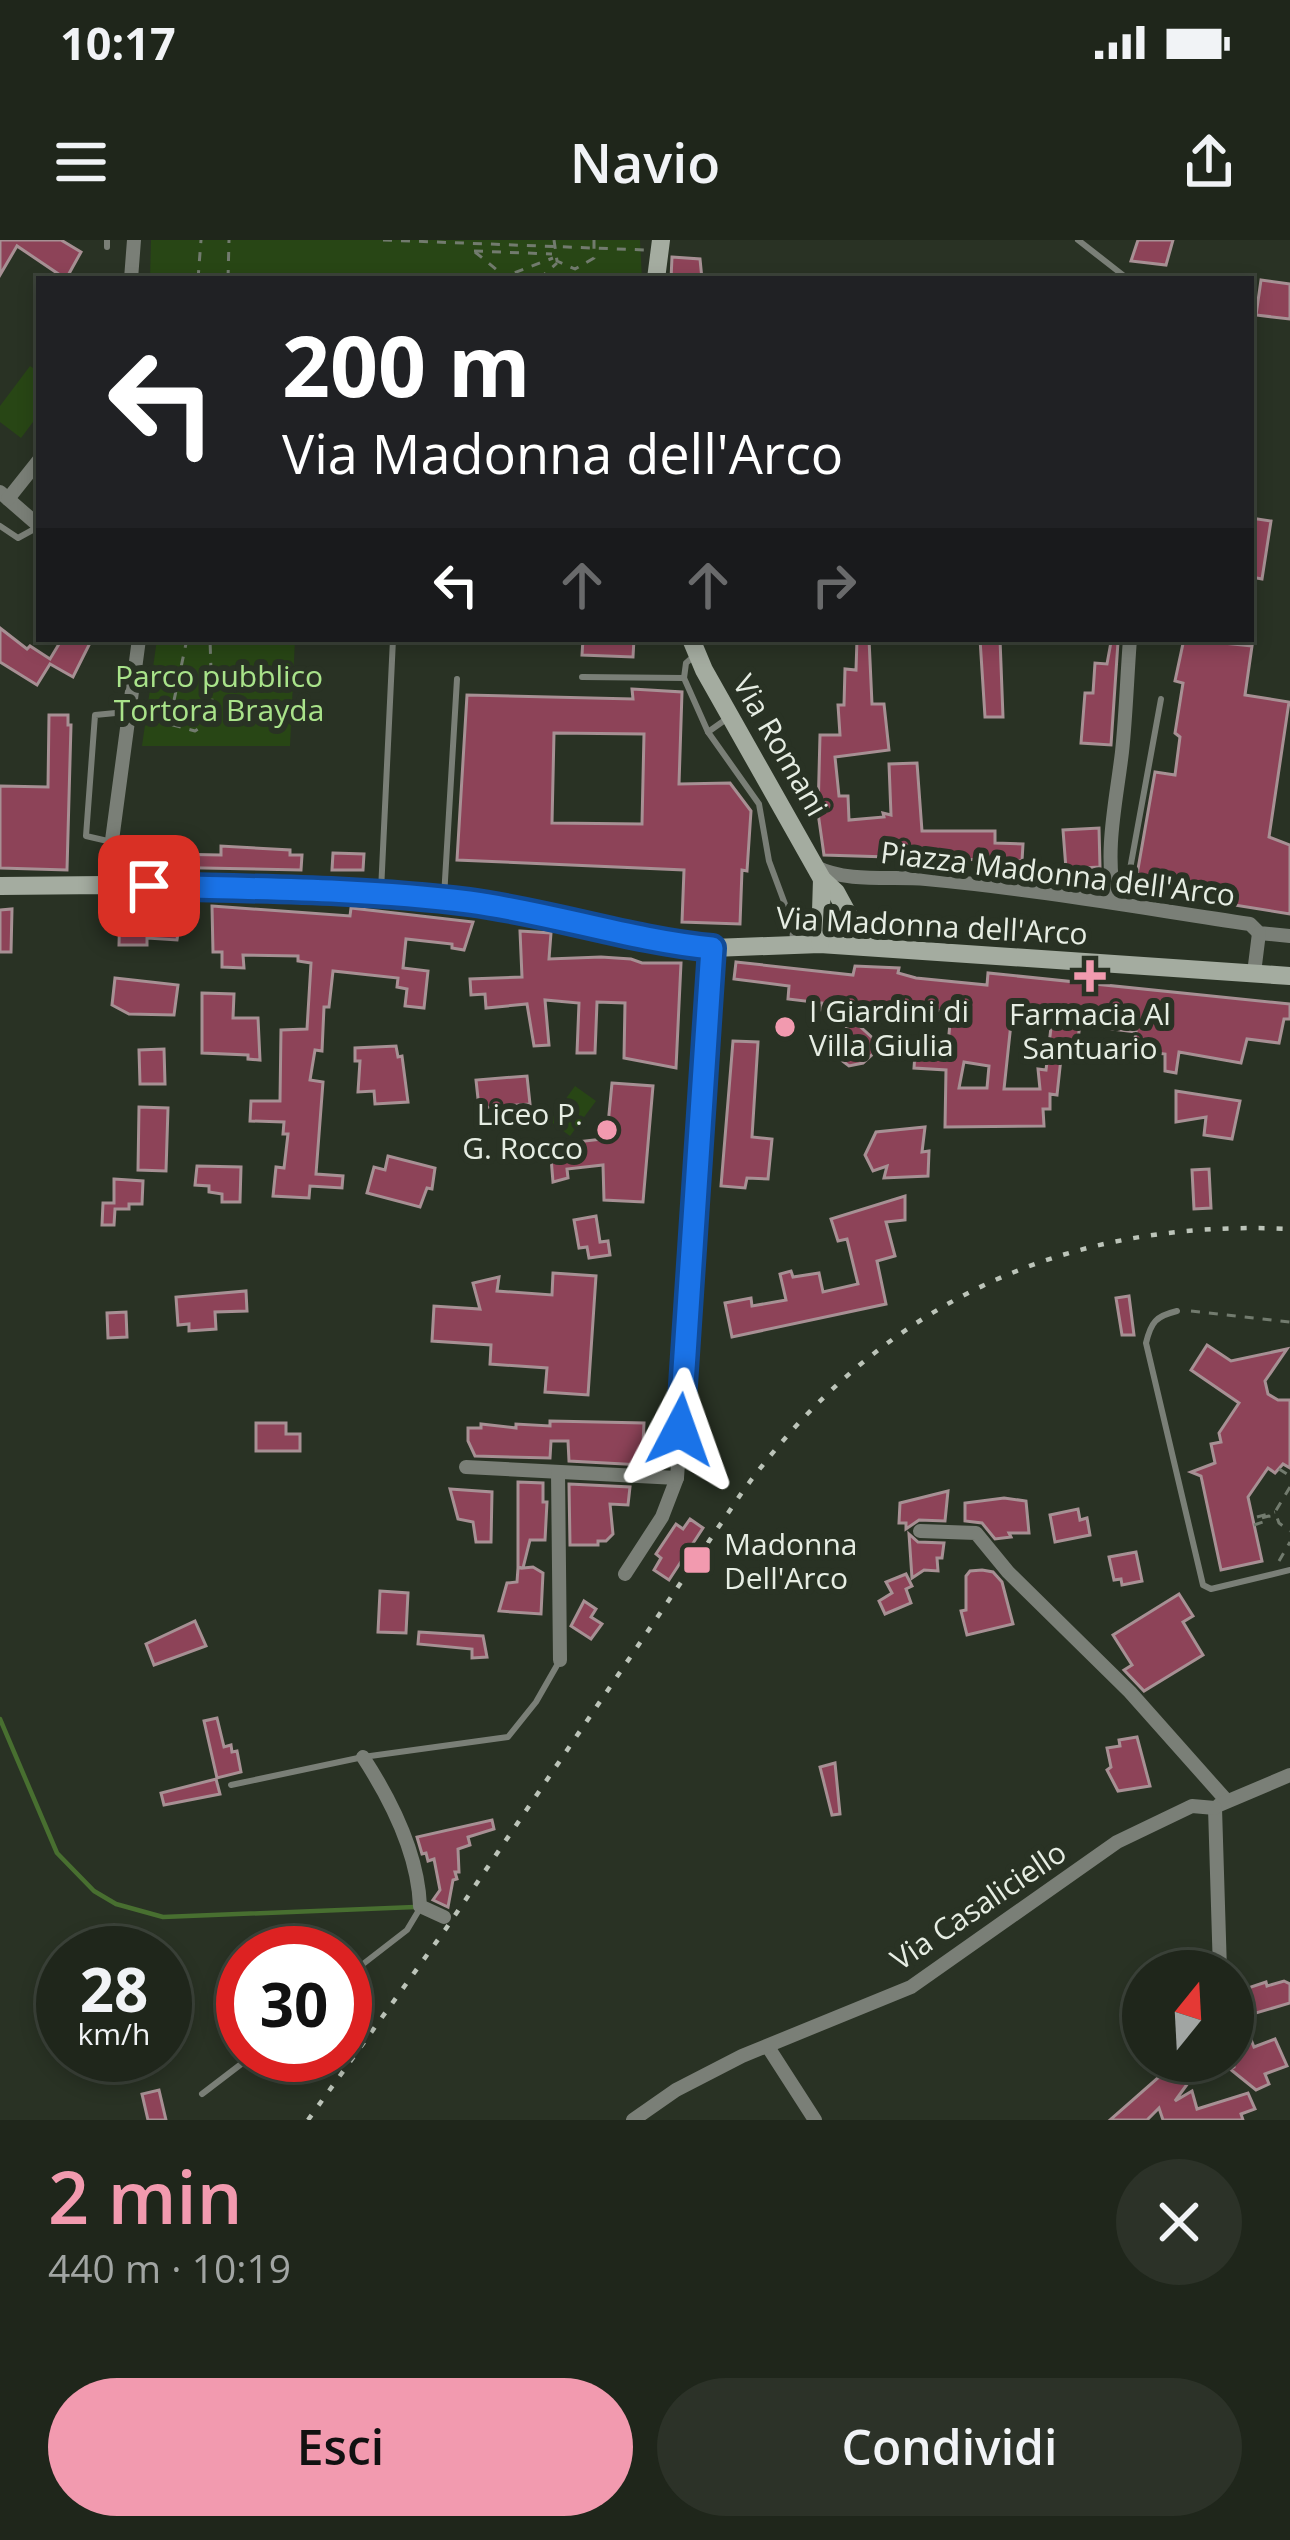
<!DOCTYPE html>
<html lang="it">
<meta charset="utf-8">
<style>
:root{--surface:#1f261b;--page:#2c3228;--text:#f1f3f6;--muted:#a1a5a3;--line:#3c433a;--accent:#f29aaf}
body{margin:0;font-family:"Open Sans",sans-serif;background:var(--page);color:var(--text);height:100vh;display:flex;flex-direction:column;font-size:45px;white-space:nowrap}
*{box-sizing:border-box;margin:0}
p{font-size:39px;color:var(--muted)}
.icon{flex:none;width:66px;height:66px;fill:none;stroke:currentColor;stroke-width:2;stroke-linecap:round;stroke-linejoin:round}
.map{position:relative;height:1880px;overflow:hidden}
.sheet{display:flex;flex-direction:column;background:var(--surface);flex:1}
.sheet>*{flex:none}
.hud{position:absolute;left:36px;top:36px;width:1218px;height:366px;border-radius:0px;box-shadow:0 6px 18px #0003,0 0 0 3px var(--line);background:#202124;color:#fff;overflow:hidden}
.needle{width:78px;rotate:18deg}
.tools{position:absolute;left:1122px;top:1710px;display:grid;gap:24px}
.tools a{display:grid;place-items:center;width:132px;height:132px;border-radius:50%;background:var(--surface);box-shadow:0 6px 18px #0003,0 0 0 3px var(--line);font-size:60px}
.speed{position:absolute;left:36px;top:1686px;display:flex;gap:24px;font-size:60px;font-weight:700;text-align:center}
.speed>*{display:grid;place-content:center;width:156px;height:156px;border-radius:50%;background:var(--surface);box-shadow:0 6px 18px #0003,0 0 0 3px var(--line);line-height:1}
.speed small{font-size:30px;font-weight:400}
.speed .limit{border:18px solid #d22;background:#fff;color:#111}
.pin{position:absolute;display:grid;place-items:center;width:102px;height:102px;color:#fff;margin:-51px;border-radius:24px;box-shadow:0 6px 18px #0006}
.me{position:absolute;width:132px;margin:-66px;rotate:4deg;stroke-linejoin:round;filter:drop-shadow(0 0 9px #0008)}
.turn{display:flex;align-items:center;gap:42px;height:252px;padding:0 48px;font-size:54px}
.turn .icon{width:156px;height:156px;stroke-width:2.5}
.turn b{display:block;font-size:84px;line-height:102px}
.lanes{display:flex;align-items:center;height:114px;padding:0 48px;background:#0003;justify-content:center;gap:60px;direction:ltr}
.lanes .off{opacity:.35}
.round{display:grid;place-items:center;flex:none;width:126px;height:126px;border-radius:63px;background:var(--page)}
.head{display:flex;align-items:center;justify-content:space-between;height:204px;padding:0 48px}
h1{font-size:72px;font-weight:600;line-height:90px;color:var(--accent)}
.button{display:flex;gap:24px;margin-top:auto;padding:24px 48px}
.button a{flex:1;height:138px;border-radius:72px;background:var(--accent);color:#111;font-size:48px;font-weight:600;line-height:138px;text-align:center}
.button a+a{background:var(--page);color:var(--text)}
.status{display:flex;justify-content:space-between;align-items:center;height:84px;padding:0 60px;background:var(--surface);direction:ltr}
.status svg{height:33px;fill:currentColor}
header{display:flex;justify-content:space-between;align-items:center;height:156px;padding:0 48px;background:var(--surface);font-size:54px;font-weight:600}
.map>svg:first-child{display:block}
.green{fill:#284615}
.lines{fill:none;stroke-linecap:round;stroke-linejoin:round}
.stream{stroke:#486f30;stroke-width:4.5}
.building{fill:#8d4358;stroke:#a79094;stroke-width:3;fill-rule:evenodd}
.path{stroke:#727b6e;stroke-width:3;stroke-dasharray:9 9;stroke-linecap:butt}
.lane{stroke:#7a7f77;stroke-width:6}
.street{stroke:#7a7f77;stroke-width:14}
.secondary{stroke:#a4aca0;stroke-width:18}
.rail{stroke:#bcc4b9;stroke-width:4.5;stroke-dasharray:6 12;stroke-linecap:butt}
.route-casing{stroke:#114b97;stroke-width:30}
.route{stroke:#1a73e8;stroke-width:21}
.poi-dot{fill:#f29aaf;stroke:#293224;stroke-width:4.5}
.labels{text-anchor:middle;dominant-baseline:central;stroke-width:12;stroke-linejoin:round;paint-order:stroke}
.park-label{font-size:30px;fill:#a9e38a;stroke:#293224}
.street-label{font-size:30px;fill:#e6ede3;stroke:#293224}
.poi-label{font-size:30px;fill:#e6ede3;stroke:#293224;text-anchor:start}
</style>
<div class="status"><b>10:17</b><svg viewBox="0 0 49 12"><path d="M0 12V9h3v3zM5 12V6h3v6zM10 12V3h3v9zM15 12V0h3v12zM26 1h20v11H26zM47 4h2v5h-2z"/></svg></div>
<header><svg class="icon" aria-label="menu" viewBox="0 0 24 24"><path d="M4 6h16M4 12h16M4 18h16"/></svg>Navio<svg class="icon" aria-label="share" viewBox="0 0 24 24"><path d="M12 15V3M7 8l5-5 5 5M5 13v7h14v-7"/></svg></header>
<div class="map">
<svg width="1290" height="1880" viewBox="0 0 1290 1880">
<rect width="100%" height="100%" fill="#293224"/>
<!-- green -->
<g class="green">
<polygon points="151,0 640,0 642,39 150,39"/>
<polygon points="30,126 39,132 39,174 21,198 0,182 0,166"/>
<polygon points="157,399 295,399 290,506 142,506"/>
<polygon points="575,846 596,861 570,896 550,881"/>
</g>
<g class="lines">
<!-- stream -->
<polyline class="stream" points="0,1479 57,1613 94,1651 116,1664 163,1677 415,1667"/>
</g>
<!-- building -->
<g class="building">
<polygon points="0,0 61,0 81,12 66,39 17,6 0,35"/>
<polygon points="1138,0 1173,0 1166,25 1131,21"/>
<polygon points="672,17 700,19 702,39 671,39"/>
<polygon points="1261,40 1290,44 1290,79 1256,75"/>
<polygon points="1251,278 1271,281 1262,339 1251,337"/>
<polygon points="0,388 27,409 30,406 50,419 62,399 92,399 73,437 50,424 37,445 0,422"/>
<polygon points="583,399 634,399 633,417 582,415"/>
<polygon points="857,399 869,399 872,464 884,464 889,510 835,517 839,556 848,556 849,580 884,577 883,573 891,575 889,524 917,523 922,591 995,591 995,603 1023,604 1022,621 824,615 818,573 820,495 840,495 838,465 844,465 845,429 856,430"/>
<polygon points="980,399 1000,399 1003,477 985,477"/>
<polygon points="1184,399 1252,406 1245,455 1289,462 1269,597 1290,605 1290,674 1166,654 1144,654 1144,650 1135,646 1155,532 1175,535 1180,497 1175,493 1183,443 1175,441"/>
<polygon points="1111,402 1118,402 1111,505 1081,503 1085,453 1093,453 1095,423 1107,424"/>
<path d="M632,449l50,3 -3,92 51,-1 21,28 -4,60 -5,-1 -2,54 -58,-2 2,-52 -227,-10 10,-165 166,4zM554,493l90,1 -2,90 -90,-1z"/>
<polygon points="49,475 68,475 68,485 71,485 67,630 0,628 0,546 48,547"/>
<polygon points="1099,588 1100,627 1066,629 1063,590"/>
<polygon points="151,601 166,601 165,614 221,615 221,606 290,610 290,615 302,615 301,630 150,627"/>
<polygon points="333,613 364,614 363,630 332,630"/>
<polygon points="120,664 182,664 177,700 147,698 147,705 119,705"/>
<polygon points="212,666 350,676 351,668 473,682 464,710 452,708 452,704 406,699 403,728 428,731 424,768 405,766 407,749 397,747 398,738 333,731 329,767 324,767 322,811 315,810 310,840 323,842 316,934 343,936 342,948 310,946 309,958 273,956 276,927 284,928 288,894 283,894 284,882 250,881 251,861 280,861 281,790 307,789 311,723 298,721 298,716 243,715 244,728 222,727 222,712 213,712"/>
<polygon points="12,669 11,712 0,712 0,670"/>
<polygon points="520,691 551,693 549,719 601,717 631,719 642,723 681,723 676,828 624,818 625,763 597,762 595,813 577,813 579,763 545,760 549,805 534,806 527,764 486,768 485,754 471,755 470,739 522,737"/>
<path d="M736,722l117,13 2,-9 44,2 -1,5 18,5 71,7 1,-12 302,31v15h-6l-5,24 -32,-4 -6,24 -62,-11 -3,21 -11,-2v-17l-32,-4 3,-18 -56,-7 -5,34 -14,-1 -4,37 -7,-1v15h-7l1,17 -99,1 1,-57 -32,-2 1,-14 32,2 4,-44 -44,-6 -1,5 -84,-1v-7l-34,-4 1,-13 -55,-7zM1012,774l40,5 -6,51 -8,-1 2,20h-36zM964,822l25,4 -2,22h-28z"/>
<polygon points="115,738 178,745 174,775 129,774 112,765"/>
<polygon points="202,753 234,754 233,778 258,778 260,820 248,819 248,815 202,813"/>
<polygon points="854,781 877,802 875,812 863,823 849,826 836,816 832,802"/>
<polygon points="733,801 758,802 752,897 772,899 768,939 747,938 745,948 721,946"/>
<polygon points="396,806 398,817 402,816 408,862 375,864 374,851 358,852 360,821 355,821 355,808"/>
<polygon points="164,809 165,844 140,844 139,810"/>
<polygon points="527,836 530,864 479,868 476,840"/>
<polygon points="612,843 653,846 643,962 604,960 603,925 567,929 568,938 553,942 550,905 603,899 603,895 607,895"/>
<polygon points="1176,851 1240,861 1232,899 1204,895 1206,877 1176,882"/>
<polygon points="139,867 168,868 166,931 138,930"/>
<polygon points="925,887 922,912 929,911 928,936 884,938 887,926 873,931 865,915 876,892"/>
<polygon points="388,916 435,928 432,949 427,948 420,967 367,953 374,927 385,930"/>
<polygon points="197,926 241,927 240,962 222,962 222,954 209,952 209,946 195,945"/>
<polygon points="1209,929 1211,968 1194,969 1192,930"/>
<polygon points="114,939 143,941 142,964 129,964 129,969 115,969 114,985 102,985 103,963 114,963"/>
<polygon points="905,956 905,980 886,982 895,1016 877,1021 886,1064 732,1097 725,1063 751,1058 752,1066 786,1060 780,1034 791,1031 793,1037 819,1033 823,1052 858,1044 847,999 838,1001 831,979"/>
<polygon points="596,976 600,1002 608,1001 610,1015 589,1018 587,1007 579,1008 574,980"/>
<polygon points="553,1033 596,1036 588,1155 545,1152 547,1128 490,1124 491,1105 432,1101 434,1066 480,1069 473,1043 499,1037 497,1051 552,1055"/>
<polygon points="246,1051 247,1071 215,1072 216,1089 189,1091 189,1084 178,1085 176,1057"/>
<polygon points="1129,1056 1134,1095 1122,1095 1116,1058"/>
<polygon points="126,1072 127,1097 108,1098 107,1073"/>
<polygon points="1207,1105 1231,1121 1287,1109 1265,1141 1268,1154 1278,1160 1290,1160 1290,1228 1283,1224 1275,1233 1268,1228 1248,1257 1262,1321 1221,1330 1201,1236 1191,1232 1215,1223 1211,1204 1221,1202 1219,1193 1239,1163 1191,1130"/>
<polygon points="550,1181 644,1183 642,1225 569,1221 568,1201 551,1201 550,1218 475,1216 468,1201 468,1188 481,1188 481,1184 516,1188 516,1184 550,1186"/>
<polygon points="256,1183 286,1183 286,1194 300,1194 300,1211 256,1211"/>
<polygon points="518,1242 543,1243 543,1262 547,1262 545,1300 530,1300 523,1328 533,1327 543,1333 541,1374 499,1371 507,1343 517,1342 518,1328 522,1328 518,1327"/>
<polygon points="569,1244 630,1247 628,1265 610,1264 613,1294 606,1301 598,1301 598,1305 570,1305"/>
<polygon points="450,1249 492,1252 491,1302 476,1302 473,1282 458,1279"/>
<polygon points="948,1251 945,1281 919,1280 906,1289 906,1283 899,1283 900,1263"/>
<polygon points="1004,1258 1026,1261 1029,1293 1009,1293 1011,1297 995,1299 982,1283 965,1281 965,1263"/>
<polygon points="1078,1269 1080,1280 1087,1278 1090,1295 1055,1302 1050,1275"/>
<polygon points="690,1279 703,1288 669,1340 654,1330 661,1318 656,1314 676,1284 683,1289"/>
<polygon points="909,1294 918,1302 944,1303 942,1318 937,1318 938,1331 924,1330 912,1338"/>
<polygon points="1136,1312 1142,1341 1122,1345 1121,1339 1114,1340 1109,1317"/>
<polygon points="982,1330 993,1332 1002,1342 1013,1384 967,1395 961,1371 966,1370 966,1336 970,1331"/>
<polygon points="906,1334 912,1346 906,1349 911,1363 885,1374 879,1361 892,1353 886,1342"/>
<polygon points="380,1351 408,1353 406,1393 378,1392"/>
<polygon points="1179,1354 1193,1376 1183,1382 1203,1415 1144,1451 1124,1430 1132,1425 1113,1395"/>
<polygon points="584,1361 596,1369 591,1377 602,1384 591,1399 571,1386"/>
<polygon points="195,1381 206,1406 154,1425 146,1404"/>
<polygon points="419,1392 483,1396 487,1417 472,1418 472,1409 418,1404"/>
<polygon points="217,1478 224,1507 231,1505 232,1512 237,1511 241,1532 217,1538 204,1481"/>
<polygon points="1137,1497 1150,1546 1118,1551 1107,1530 1111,1527 1107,1508 1120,1506 1119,1500"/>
<polygon points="835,1523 840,1574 832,1575 820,1527"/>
<polygon points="216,1539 220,1554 164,1565 161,1553"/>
<polygon points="492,1580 494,1589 468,1597 470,1605 458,1609 459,1632 455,1632 457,1639 453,1640 448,1667 433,1660 440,1650 434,1619 428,1621 426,1613 422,1614 417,1597"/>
<polygon points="1284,1741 1290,1744 1290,1763 1242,1777 1254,1807 1275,1799 1287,1826 1265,1834 1269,1844 1256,1850 1230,1829 1234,1827 1233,1753 1266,1742 1267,1746"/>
<polygon points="1143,1821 1204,1821 1175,1861 1192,1851 1197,1869 1248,1853 1255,1869 1241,1874 1243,1880 1163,1880 1159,1868 1147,1880 1110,1880 1159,1837"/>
<polygon points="159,1850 166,1880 148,1880 142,1854"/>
</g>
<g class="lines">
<!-- path -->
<g class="path">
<polyline points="383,0 645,10"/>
<polyline points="554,0 557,21 575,29 594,18 594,0"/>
<polyline points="474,11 552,14"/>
<polyline points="475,12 508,39"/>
<polyline points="198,39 201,0"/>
<polyline points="228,39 229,0"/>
<polyline points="498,39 553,18"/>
<polyline points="539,39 557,23"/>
<polyline points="187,399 169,484 195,491 207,483 212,462 210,399"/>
<polyline points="1191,1071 1290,1082"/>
<polyline points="1279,1229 1290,1236"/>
<polyline points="1290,1247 1275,1272 1279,1283 1290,1291"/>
<polyline points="1257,1277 1275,1272"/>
<polyline points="1254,1285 1269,1280 1269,1276 1257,1279"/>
<polyline points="1279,1321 1290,1302"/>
</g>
<!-- lane -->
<g class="lane">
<polyline points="1078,0 1128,39"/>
<polyline points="107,7 107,0"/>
<polyline points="0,286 18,298 38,287"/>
<polyline points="582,437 684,438 686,423 694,416"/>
<polyline points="684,438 708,492 725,480"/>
<polyline points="708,492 759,564 769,621 792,683 793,701"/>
<polyline points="112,602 86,596 95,475 126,472"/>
<polyline points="381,651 393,399"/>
<polyline points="444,657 457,439"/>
<polyline points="1124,662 1161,459"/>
<path d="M1177,1071c-21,5 -26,11 -31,32l57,242 8,4 79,-19"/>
<polyline points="231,1545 363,1517 508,1497 536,1462 560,1420"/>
<polyline points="345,1738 407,1690 419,1670"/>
<polyline points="202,1854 253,1815"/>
</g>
<!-- street -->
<g class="street">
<polyline points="131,39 134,0"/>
<polyline points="0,252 39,286"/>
<polyline points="8,259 39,220"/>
<path d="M816,627c32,16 76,9 110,12 109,10 216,29 324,45l9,9 31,3"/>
<polyline points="106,645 139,399"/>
<path d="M1115,661c-11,-50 1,-98 7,-149 4,-38 5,-75 8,-113"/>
<polyline points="1254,733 1259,693"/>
<polyline points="466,1227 677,1238"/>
<polyline points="558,1232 560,1420"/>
<polyline points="920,1291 976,1293 1008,1332 1130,1452 1226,1560"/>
<polyline points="625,1334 662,1277 677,1238 713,708"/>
<path d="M363,1517c28,43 55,97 57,149l24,11"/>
<polyline points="1219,1565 1290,1535"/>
<polyline points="1215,1568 1220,1731"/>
<polyline points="768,1807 815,1880"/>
<polyline points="633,1880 676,1850 742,1816 911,1747 1117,1602 1192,1566 1215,1568"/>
</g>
<!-- secondary -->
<g class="secondary">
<polyline points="656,39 661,0"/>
<polyline points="691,399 704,430 822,639 836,652 866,707"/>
<polyline points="0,646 106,645 381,655 470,662 670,704 713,708 820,704 1290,736"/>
<polyline points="820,704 822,639"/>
</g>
<!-- rail -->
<path class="rail" d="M308,1880l137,-190 298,-439c135,-185 318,-273 547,-262"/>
</g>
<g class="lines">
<defs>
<path id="route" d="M149,646c106,3 214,3 320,16 83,11 161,38 243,46l-32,482"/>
</defs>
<!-- route casing -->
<use href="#route" class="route-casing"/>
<!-- route -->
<use href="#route" class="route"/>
</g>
<!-- markers -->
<g class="poi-dot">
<path d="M1084 718h12v12h12v12h-12v12h-12v-12h-12v-12h12z"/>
<circle cx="785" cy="787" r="12"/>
<circle cx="607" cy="890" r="12"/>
<rect x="682" y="1305" width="30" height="30" rx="6"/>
</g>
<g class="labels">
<!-- park labels -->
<g class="park-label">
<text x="219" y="435">Parco pubblico<tspan x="219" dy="34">Tortora Brayda</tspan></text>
</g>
<!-- street labels -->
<g class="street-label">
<text transform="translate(781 505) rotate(60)">Via Romani</text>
<text transform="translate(1058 633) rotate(7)">Piazza Madonna dell'Arco</text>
<text transform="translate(932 685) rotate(3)">Via Madonna dell'Arco</text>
<text transform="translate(978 1665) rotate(-34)">Via Casaliciello</text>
</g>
<!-- poi labels -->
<g class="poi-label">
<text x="809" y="770">I Giardini di<tspan x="809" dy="34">Villa Giulia</tspan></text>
<text x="1090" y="773" text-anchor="middle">Farmacia Al<tspan x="1090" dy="34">Santuario</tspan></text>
<text x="583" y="873" text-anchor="end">Liceo P.<tspan x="583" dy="34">G. Rocco</tspan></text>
<text x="724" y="1303">Madonna<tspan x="724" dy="34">Dell'Arco</tspan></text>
</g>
</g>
</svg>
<div class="tools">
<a><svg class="needle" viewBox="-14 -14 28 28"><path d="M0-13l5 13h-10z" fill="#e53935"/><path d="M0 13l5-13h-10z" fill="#a1a5a3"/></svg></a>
</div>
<div class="speed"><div>28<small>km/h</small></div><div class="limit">30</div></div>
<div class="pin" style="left:149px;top:646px;background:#d93025"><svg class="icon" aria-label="arrive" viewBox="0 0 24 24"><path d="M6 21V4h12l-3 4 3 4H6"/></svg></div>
<svg class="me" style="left:680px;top:1190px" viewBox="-20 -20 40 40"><path d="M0-17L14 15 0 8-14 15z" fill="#1a73e8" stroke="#fff" stroke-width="4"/></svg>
<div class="hud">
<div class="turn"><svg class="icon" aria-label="left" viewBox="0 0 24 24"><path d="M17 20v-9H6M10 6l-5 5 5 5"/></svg><div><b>200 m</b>Via Madonna dell'Arco</div></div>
<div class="lanes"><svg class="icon" aria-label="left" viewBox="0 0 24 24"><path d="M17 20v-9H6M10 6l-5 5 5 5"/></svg><svg class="icon off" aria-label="ahead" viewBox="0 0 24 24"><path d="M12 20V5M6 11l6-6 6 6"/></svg><svg class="icon off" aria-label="ahead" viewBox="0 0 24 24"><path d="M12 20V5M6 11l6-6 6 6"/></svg><svg class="icon off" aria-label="right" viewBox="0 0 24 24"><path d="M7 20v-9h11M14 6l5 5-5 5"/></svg></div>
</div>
</div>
<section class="sheet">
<div class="head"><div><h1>2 min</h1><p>440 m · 10:19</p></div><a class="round"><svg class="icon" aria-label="close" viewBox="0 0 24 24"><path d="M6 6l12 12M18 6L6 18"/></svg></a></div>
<div class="button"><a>Esci</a><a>Condividi</a></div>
</section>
